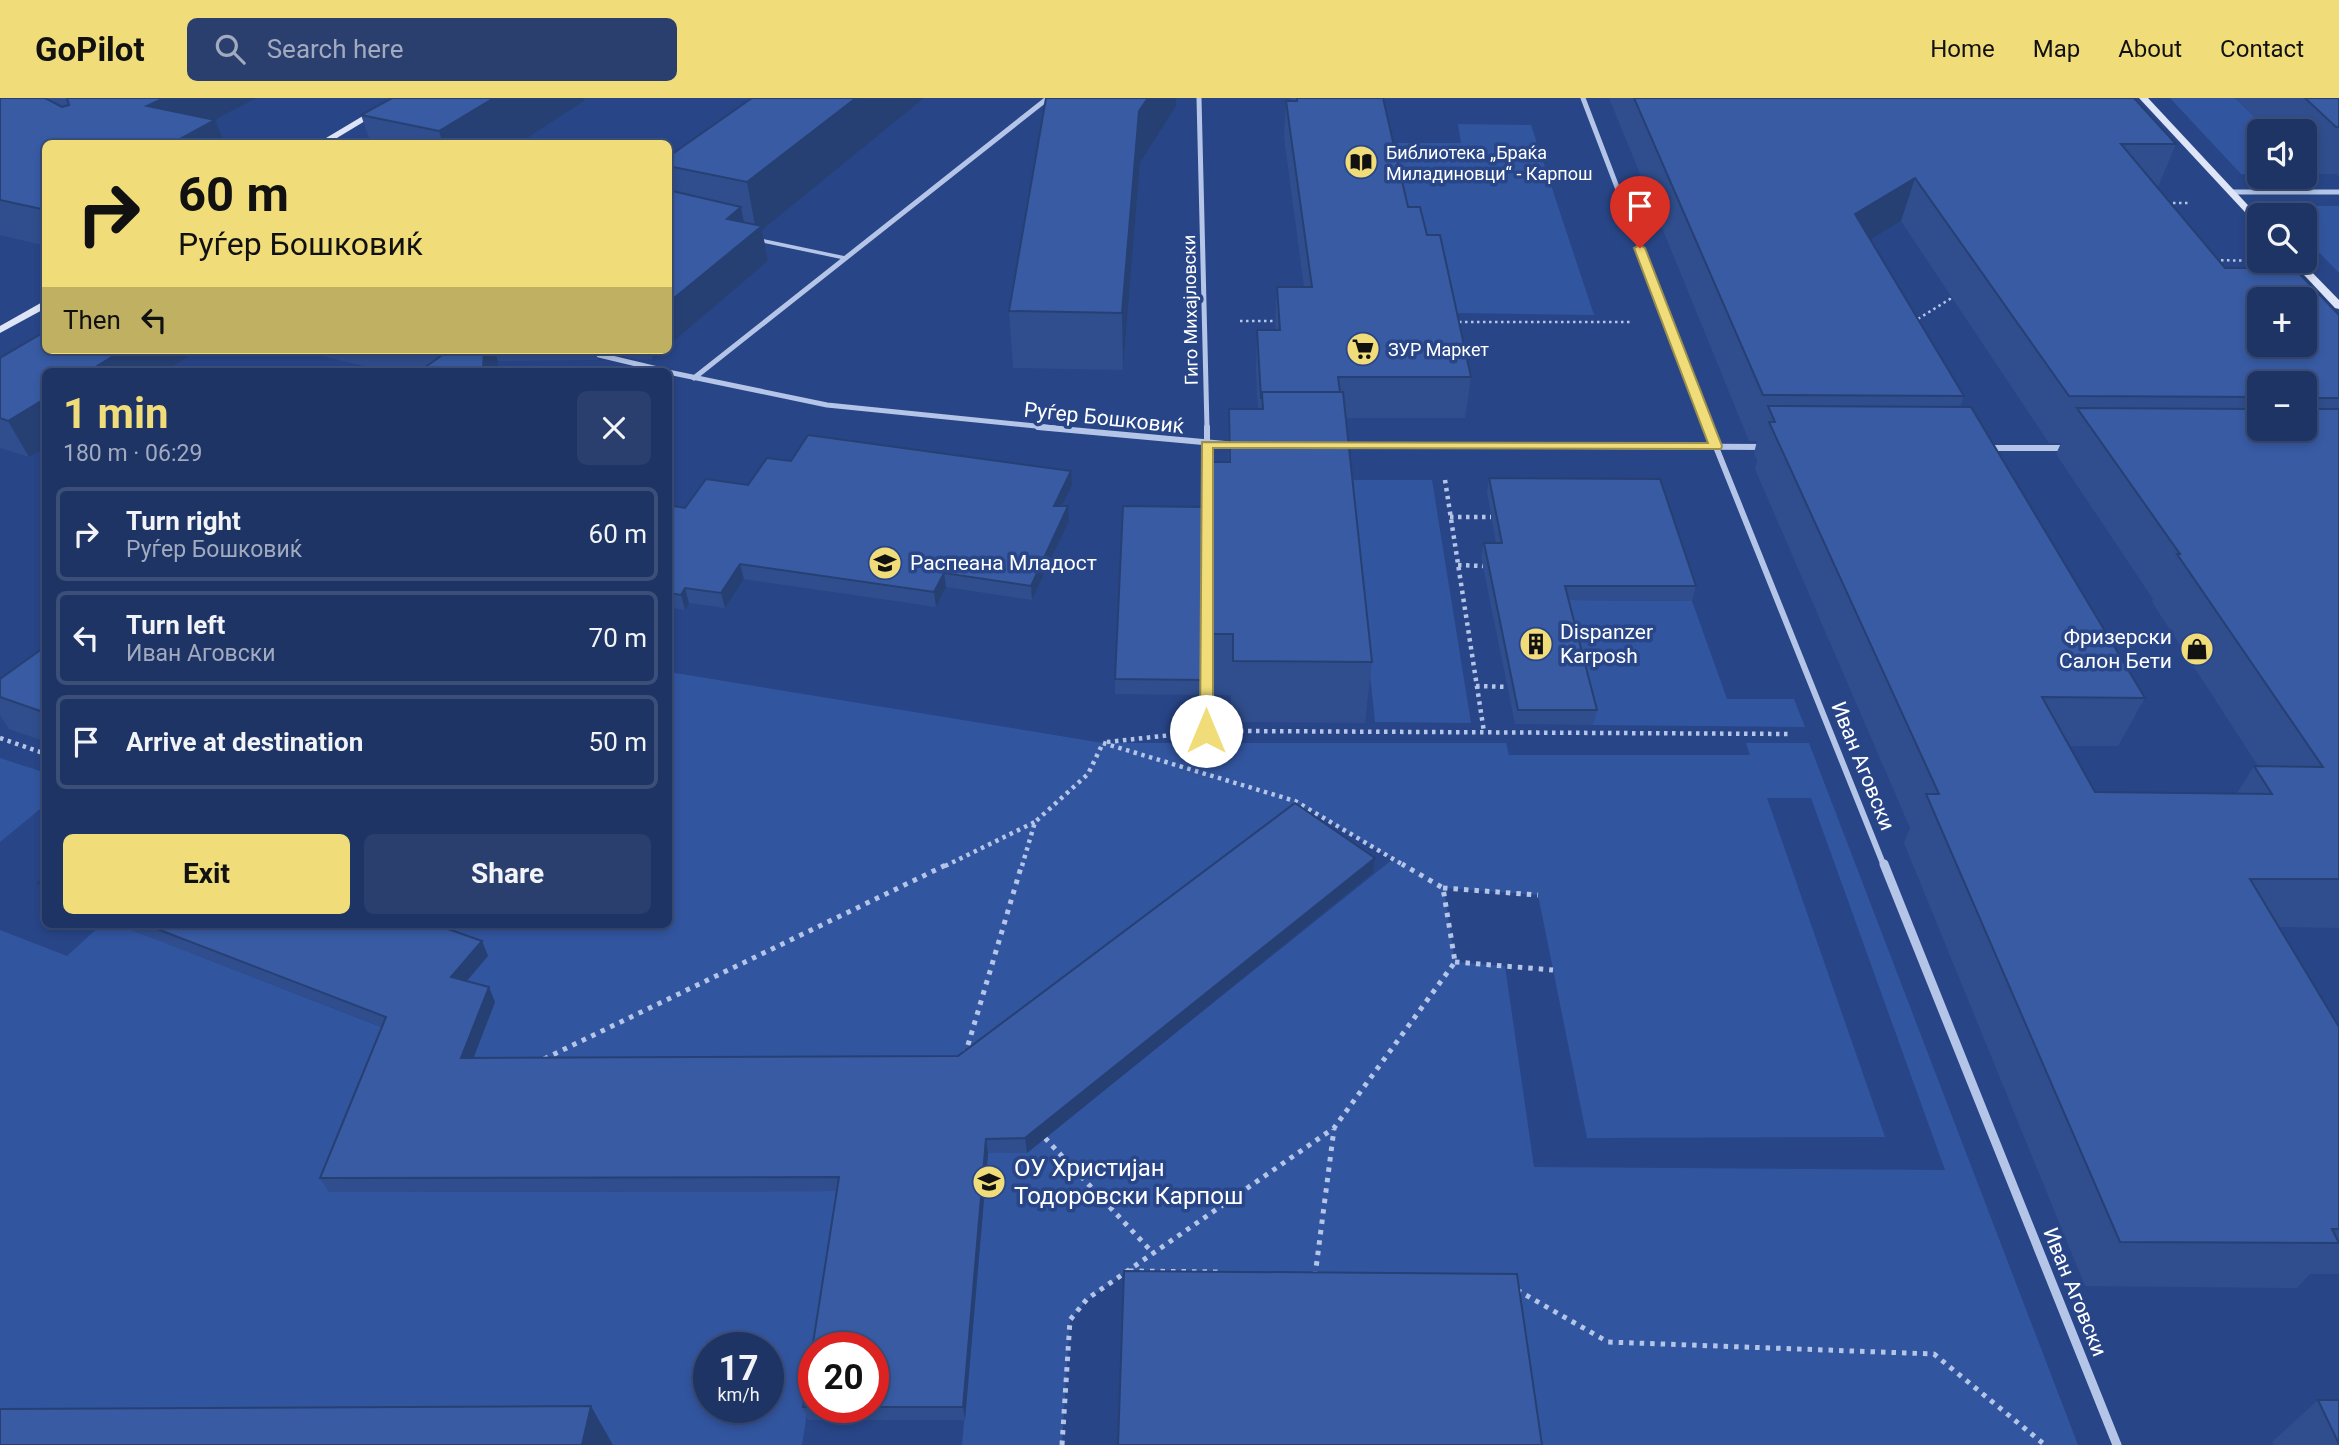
<!DOCTYPE html>
<meta charset="utf-8">
<style>
:root{--surface:#1e3465;--page:#2b3f6e;--text:#f1f3f6;--muted:#a1aabf;--line:#3c4f79;--accent:#f0dd7a}
body{margin:0;font-family:Roboto,sans-serif;background:var(--page);color:var(--text);height:100vh;display:flex;flex-direction:column;font-size:26px;white-space:nowrap}
*{box-sizing:border-box;margin:0}
p{font-size:23px;color:var(--muted)}
.icon{flex:none;width:38px;height:38px;fill:none;stroke:currentColor;stroke-width:2;stroke-linecap:round;stroke-linejoin:round}
.map{position:relative;flex:1;overflow:hidden}
.panel{position:absolute;left:42px;top:270px;width:630px;height:560px;display:flex;flex-direction:column;background:var(--surface);border-radius:10px;box-shadow:0 4px 10px #0003,0 0 0 2px var(--line)}
.panel>*{flex:none}
.banner{position:absolute;left:42px;top:42px;width:630px;height:214px;border-radius:10px;box-shadow:0 4px 10px #0003,0 0 0 2px var(--line);background:#f0dd7a;color:#111;overflow:hidden}
.fabs{position:absolute;left:2247px;top:21px;display:grid;gap:14px}
.fabs a{display:grid;place-items:center;width:70px;height:70px;border-radius:10px;background:var(--surface);box-shadow:0 4px 10px #0003,0 0 0 2px var(--line);font-size:35px}
.speed{position:absolute;left:693px;top:1234px;display:flex;gap:14px;font-size:35px;font-weight:700;text-align:center}
.speed>*{display:grid;place-content:center;width:91px;height:91px;border-radius:50%;background:var(--surface);box-shadow:0 4px 10px #0003,0 0 0 2px var(--line);line-height:1}
.speed small{font-size:18px;font-weight:400}
.speed .limit{border:10px solid #d22;background:#fff;color:#111}
.pin{position:absolute;display:grid;place-items:center;width:60px;height:60px;color:#fff;margin:-72px -30px;border-radius:50% 50% 50% 0;rotate:-45deg;box-shadow:0 0 7px #0007}
.pin .icon{rotate:45deg}
.me{position:absolute;width:77px;margin:-38px;rotate:0deg;stroke-linejoin:round;filter:drop-shadow(0 0 5px #0008)}
.turn{display:flex;align-items:center;gap:24px;height:147px;padding:0 21px;font-size:32px}
.turn .icon{width:91px;height:91px;stroke-width:2.5}
.turn b{display:block;font-size:49px;line-height:60px}
.then{display:flex;align-items:center;height:66px;padding:0 21px;background:#0003;gap:14px;font-size:26px}
.round{display:grid;place-items:center;flex:none;width:74px;height:74px;border-radius:10px;background:var(--page)}
.summary{display:flex;align-items:center;justify-content:space-between;height:119px;padding:0 21px}
h1{font-size:42px;font-weight:700;line-height:52px;color:var(--accent)}
.action{display:flex;gap:14px;margin-top:auto;padding:14px 21px}
.action a{flex:1;height:80px;border-radius:10px;background:var(--accent);color:#111;font-size:28px;font-weight:700;line-height:80px;text-align:center}
.action a+a{background:var(--page);color:var(--text)}
ul{padding:0;list-style:none}
li{display:flex;align-items:center;gap:21px;height:94px;margin:0 14px 10px;padding:0 7px;border:4px solid var(--line);border-radius:10px}
li div{flex:1}
li b{display:block;font-size:26px}
li em{font-style:normal}
header{display:flex;align-items:center;gap:42px;box-sizing:border-box;height:98px;padding:0 35px;background:var(--accent);color:#111}
header strong{font-size:33px}
nav{display:flex;gap:38px;margin-inline-start:auto;font-size:24px}
.search{width:490px;height:63px;background:var(--page);display:flex;align-items:center;gap:18px;box-sizing:border-box;padding:0 24px;border-radius:10px;color:var(--muted);font-size:26px}
.map>svg:first-child{display:block}
.green{fill:#32559f;fill-rule:evenodd}
.lines{fill:none;stroke-linecap:round;stroke-linejoin:round}
.path-far2{stroke:#b4c5e8;stroke-width:2.5;stroke-dasharray:2.5 3.5;stroke-linecap:butt}
.path-far1{stroke:#b4c5e8;stroke-width:4.5;stroke-dasharray:3.5 4.5;stroke-linecap:butt}
.path{stroke:#b4c5e8;stroke-width:5;stroke-dasharray:4.5 6;stroke-linecap:butt}
.lane-far1{stroke:#b4c5e8;stroke-width:3.5}
.lane{stroke:#b4c5e8;stroke-width:4.5}
.street-far2{stroke:#b4c5e8;stroke-width:5}
.street-far1{stroke:#b4c5e8;stroke-width:6}
.street{stroke:#b4c5e8;stroke-width:9}
.secondary{fill:#dee5f7;fill-rule:evenodd}
.wall{fill:#304e8d;fill-rule:evenodd}
.shaded-wall{fill:#274073}
.building{fill:#385ba4;stroke:#274073;stroke-width:2;fill-rule:evenodd}
.route{fill:#f0dd7a;stroke:#9c904f;stroke-width:2}
.labels{text-anchor:middle;dominant-baseline:central;stroke-width:7;stroke-linejoin:round;paint-order:stroke}
.far-poi-label{font-size:18px;fill:#fff;stroke:#284587;text-anchor:start}
.far-street-label{font-size:18px;fill:#fff;stroke:#284587}
.street-label{font-size:21px;fill:#fff;stroke:#284587}
.poi-label{font-size:21px;fill:#fff;stroke:#284587;text-anchor:start}
.near-poi-label{font-size:24px;fill:#fff;stroke:#284587;text-anchor:start}
</style>
<header>
<strong>GoPilot</strong>
<div class="search"><svg class="icon" aria-label="search" viewBox="0 0 24 24"><circle cx="10" cy="10" r="6"/><path d="M15 15l6 6"/></svg>Search here</div>
<nav><a>Home</a><a>Map</a><a>About</a><a>Contact</a></nav>
</header>
<div class="map">
<svg width="2339" height="1347" viewBox="0 0 2339 1347">
<rect width="100%" height="100%" fill="#284587"/>
<!-- green -->
<g class="green">
<polygon points="2170,0 2235,0 2269,33 2259,33 2259,76 2241,76"/>
<polygon points="1458,26 1531,27 1594,217 1454,215 1413,138 1391,45 1461,45"/>
<polygon points="2301,108 2339,108 2339,175 2305,140 2305,117 2286,117"/>
<polygon points="1350,382 1432,382 1471,625 1375,624"/>
<polygon points="1562,502 1692,503 1727,601 1794,601 1805,629 1593,627"/>
<path d="M669,574l434,71h403l3,12h241l-4,-12h63l269,702h-557l-206,-172 -187,-2 -40,28 -18,21 -8,125h-100l26,-292 39,-1 366,-293 -86,-51 -347,262 -492,2 -10,-81 -57,-67h267zM1767,700h44l134,372 -411,-3 -29,-201 -50,-4 -11,-74 94,7 49,243 298,-1z"/>
<polygon points="0,660 46,675 45,707 0,744"/>
<path d="M102,826h15l277,108 -64,160 512,-1 -28,157v21l-12,76h-802v-515l67,26zM709,1250h59v59h-59z"/>
</g>
<g class="lines">
<!-- path-far2 -->
<g class="path-far2">
<polyline points="2167,105 2190,105"/>
<polyline points="2215,162 2258,163"/>
<polyline points="1240,223 1280,223"/>
<polyline points="1453,224 1630,224"/>
<polyline points="1913,224 1950,201 1953,195"/>
</g>
<!-- path-far1 -->
<g class="path-far1">
<polyline points="1445,382 1484,634"/>
<polyline points="1450,419 1491,419"/>
<polyline points="1458,467 1483,468"/>
<polyline points="1476,588 1508,589"/>
<polyline points="1240,633 1791,636"/>
<polyline points="0,640 46,656"/>
<polyline points="1107,644 1172,637"/>
<polyline points="1103,645 1295,703 1405,768"/>
<polyline points="945,768 1035,724"/>
<polyline points="1022,768 1035,724 1088,676 1103,645"/>
</g>
<!-- path -->
<g class="path">
<polyline points="1443,790 1538,797"/>
<polyline points="1455,864 1553,872"/>
<polyline points="965,957 1022,766"/>
<polyline points="544,961 948,766"/>
<polyline points="1045,1040 1153,1155"/>
<polyline points="1129,1173 1222,1174"/>
<polyline points="1315,1178 1334,1031"/>
<polyline points="1517,1192 1608,1244 1934,1256 2045,1347"/>
<polyline points="1062,1347 1070,1222 1087,1201 1334,1030 1455,864 1443,790 1402,766"/>
</g>
<!-- lane-far1 -->
<polyline class="lane-far1" points="759,142 845,160"/>
<!-- lane -->
<polyline class="lane" points="1206,633 1207,346"/>
<!-- street-far2 -->
<g class="street-far2">
<polyline points="1199,0 1207,330"/>
<polyline points="1583,0 1709,330"/>
<polyline points="2231,94 2339,94"/>
<polyline points="578,252 666,273"/>
<polyline points="668,274 827,307 1055,330"/>
<polyline points="694,280 1048,0"/>
</g>
<!-- street-far1 -->
<g class="street-far1">
<polyline points="1038,329 1236,347"/>
<polyline points="1207,329 1207,346"/>
<polyline points="1708,329 1884,768"/>
<polyline points="1339,347 1765,349"/>
<polyline points="1987,350 2066,350"/>
</g>
<!-- street -->
<polyline class="street" points="1884,766 2117,1347"/>
<!-- secondary -->
<g class="secondary">
<polygon points="393,0 403,0 327,46 316,46"/>
<polygon points="2139,0 2148,0 2259,119 2259,127 2256,126"/>
<polygon points="2291,163 2301,163 2339,202 2339,211 2335,210"/>
<polygon points="46,202 46,210 0,235 0,228"/>
</g>
</g>
<!-- wall -->
<g class="wall">
<polygon points="0,0 257,0 215,22 225,46 46,46 46,148 0,137"/>
<polygon points="752,0 762,132 768,163 668,248 668,59"/>
<polygon points="1291,0 1383,0 1408,109 1427,137 1471,279 1465,320 1346,320 1372,564 1365,625 1231,624 1231,597 1211,597 1213,364 1228,364 1229,311 1258,311 1256,272 1257,232 1275,232 1277,189 1304,189 1284,39 1286,3 1291,3"/>
<path d="M1609,0h525l42,46 -18,43h-1l68,81 114,47v613l-60,-1 60,100v247h-29l-13,14 -212,-2 -181,-443 6,-15 -155,-359 2,-9 -3,-7 3,-12h-8zM1901,123l148,222h12l-5,11 97,145 -1,3 106,164h-4l-17,27 -142,-1 -26,-46h49l27,-48 -185,-291 4,-11 -94,-156zM2259,285h46v46h-46z"/>
<polygon points="2235,0 2339,0 2339,79 2336,76 2313,76 2305,68 2305,33 2269,33"/>
<polygon points="584,3 518,46 371,46 361,17"/>
<polygon points="1176,8 1140,65 1123,272 1013,270 1009,213"/>
<polygon points="298,252 595,252 598,262 498,263 497,273 384,273"/>
<polygon points="600,252 664,252 653,261 640,262"/>
<polygon points="0,260 46,273 46,349 29,359 0,350"/>
<polygon points="791,363 1071,373 1072,387 1062,408 1069,423 1032,502 946,489 936,509 744,481 725,510 689,505 685,512 668,509 668,407 685,410 748,387"/>
<polygon points="1489,380 1696,488 1692,503 1569,502 1597,612 1593,627 1515,626 1481,459 1484,445 1496,445 1487,394"/>
<polygon points="1202,409 1201,597 1115,596 1115,581"/>
<polygon points="46,548 46,644 9,631 0,617 0,581"/>
<polygon points="1375,760 1373,775 1027,1055 988,1055 965,1322 808,1322 803,1309 836,1093 329,1094 320,1080 382,929 116,826 434,826 482,843 488,858 467,883 489,889 495,904 474,959 958,958"/>
<polygon points="46,779 46,795 38,785"/>
<polygon points="2318,1302 2339,1302 2339,1347 2274,1347 2272,1344"/>
</g>
<!-- shaded-wall -->
<g class="shaded-wall">
<polygon points="164,0 257,0 168,46 147,8"/>
<polygon points="494,0 583,0 584,3 518,46 443,46 439,33"/>
<polygon points="856,0 924,0 762,132 768,163 668,248 668,205 727,121 741,109 747,140 756,133 747,84"/>
<polygon points="1148,0 1176,0 1176,8 1140,65 1123,272 1122,215 1139,13"/>
<polygon points="215,22 225,46 171,46"/>
<polygon points="1915,80 1901,123 1842,159 1855,116"/>
<polygon points="123,252 198,252 165,273 89,273"/>
<polygon points="484,252 494,252 498,263 497,273 483,271"/>
<polygon points="651,252 664,252 653,261"/>
<polygon points="46,300 46,349 29,359 8,323"/>
<polygon points="1071,373 1072,387 1055,422 1054,408"/>
<polygon points="1068,408 1069,423 1032,502 1031,488"/>
<polygon points="740,466 744,481 725,510 721,495"/>
<polygon points="944,475 946,489 936,509 934,494"/>
<polygon points="685,490 689,505 685,512 681,497"/>
<polygon points="1375,760 1373,775 1027,1055 1025,1040"/>
<polygon points="482,843 488,858 458,893 451,879"/>
<polygon points="489,889 495,904 468,974 461,960"/>
<polygon points="986,1041 988,1055 965,1322 963,1309"/>
<polygon points="591,1308 613,1347 582,1347"/>
</g>
<!-- building -->
<g class="building">
<polygon points="0,0 45,0 62,9 69,7 67,0 164,0 147,8 215,22 171,46 46,46 46,112 0,102"/>
<polygon points="392,0 494,0 439,33 361,17"/>
<polygon points="752,0 856,0 747,84 668,68 668,59"/>
<polygon points="1046,0 1148,0 1139,13 1122,215 1009,213"/>
<polygon points="1297,0 1383,0 1408,109 1420,109 1427,137 1440,137 1471,279 1338,279 1340,294 1262,294 1262,300 1261,300 1257,232 1280,232 1277,189 1312,189 1286,3 1297,3"/>
<path d="M1634,0h500l42,46h-55l104,124h69l45,47v83h-34v-15h-46v14l-190,-1 -154,-218 -60,36 109,182 -201,-1zM2259,201h46v46h-46z"/>
<polygon points="2305,0 2339,0 2339,29 2336,29"/>
<polygon points="668,92 741,109 727,121 762,128 668,205"/>
<polygon points="46,233 46,252 123,252 89,273 46,273 46,300 8,323 0,320 0,260"/>
<polygon points="433,252 484,252 483,271 496,273 420,273 445,255"/>
<polygon points="1262,294 1343,294 1372,564 1233,563 1233,536 1212,536 1213,364 1230,364 1229,311 1263,311"/>
<polygon points="1768,308 1971,309 2145,600 2042,599 2095,694 2272,696 2254,668 2323,669 2177,456 2180,456 2077,310 2259,311 2259,331 2305,331 2305,311 2339,311 2339,781 2250,781 2339,929 2339,1131 2332,1131 2339,1145 2120,1144 1926,696 1939,696 1769,324 1775,324"/>
<polygon points="808,337 1071,373 1054,408 1068,408 1031,488 944,475 934,494 740,466 721,495 685,490 681,497 668,495 668,407 685,410 706,381 748,387 767,360 791,363"/>
<polygon points="1489,380 1660,381 1696,488 1565,488 1597,612 1518,612 1484,445 1502,445"/>
<polygon points="1123,408 1202,409 1202,582 1115,581"/>
<polygon points="46,548 46,615 0,599 0,581"/>
<path d="M1295,705l80,55 -350,280 -39,1 -23,268h-160l36,-230 -519,1 66,-161 -242,-93h290l48,17 -31,36 38,10 -28,71 497,-2zM814,1250h59v59h-59z"/>
<polygon points="46,779 46,788 38,785"/>
<polygon points="1124,1173 1517,1176 1542,1347 1118,1347"/>
<polygon points="2318,1302 2339,1302 2339,1346"/>
<polygon points="591,1308 582,1347 0,1347 0,1311"/>
</g>
<!-- route -->
<polygon class="route" points="1640,147 1645,150 1722,348 1721,351 1213,350 1213,633 1211,637 1200,637 1202,344 1708,345 1634,150"/>
<!-- icons -->
<defs>
<symbol id="library-disc" viewBox="-11 -11 22 22"><circle r="9.5" fill="#f0dd7a" stroke="#284587"/><path d="M-6-4Q-3-5.5-.7-3.5V5Q-3 3-6 4ZM6-4Q3-5.5 .7-3.5V5Q3 3 6 4Z" fill="#111"/></symbol>
<symbol id="supermarket-disc" viewBox="-11 -11 22 22"><circle r="9.5" fill="#f0dd7a" stroke="#284587"/><path d="M-6-5.5h2.5l.6 2H6L4.5 2H-2.5L-4.4-4H-6ZM-1.5 3.2a1.3 1.3 0 1 0 .1 0ZM3 3.2a1.3 1.3 0 1 0 .1 0Z" fill="#111"/></symbol>
<symbol id="school-disc" viewBox="-11 -11 22 22"><circle r="9.5" fill="#f0dd7a" stroke="#284587"/><path d="M0-5L7-2L0 1L-7-2ZM-4 1L0 2.5L4 1V4Q0 6-4 4Z" fill="#111"/></symbol>
<symbol id="building-disc" viewBox="-11 -11 22 22"><circle r="9.5" fill="#f0dd7a" stroke="#284587"/><path d="M-4-6H4V6H1V3H-1V6H-4ZM-2.5-4.3h1.7v1.8h-1.7ZM.8-4.3h1.7v1.8H.8ZM-2.5-1h1.7V.8h-1.7ZM.8-1h1.7V.8H.8Z" fill="#111"/></symbol>
<symbol id="shop-disc" viewBox="-11 -11 22 22"><circle r="9.5" fill="#f0dd7a" stroke="#284587"/><path d="M-5-2.5h2.3a2.7 3.5 0 0 1 5.4 0H5L5.5 6h-11ZM-1.5-2.5h3a1.5 2.3 0 0 0-3 0Z" fill="#111"/></symbol>
</defs>
<g fill-rule="evenodd">
<use href="#library-disc" x="1342" y="45" width="38" height="38"/>
<use href="#supermarket-disc" x="1344" y="232" width="38" height="38"/>
<use href="#school-disc" x="866" y="446" width="38" height="38"/>
<use href="#building-disc" x="1517" y="527" width="38" height="38"/>
<use href="#shop-disc" x="2178" y="532" width="38" height="38"/>
<use href="#school-disc" x="970" y="1065" width="38" height="38"/>
</g>
<g class="labels">
<!-- far-poi labels -->
<g class="far-poi-label">
<text x="1386" y="54">Библиотека „Браќа<tspan x="1386" dy="21">Миладиновци“ - Карпош</tspan></text>
<text x="1388" y="251">ЗУР Маркет</text>
</g>
<!-- far-street labels -->
<g class="far-street-label">
<text transform="translate(1190 212) rotate(-91)">Гиго Михајловски</text>
</g>
<!-- street labels -->
<g class="street-label">
<text transform="translate(1104 320) rotate(6)">Руѓер Бошковиќ</text>
<text transform="translate(1863 668) rotate(68)">Иван Аговски</text>
<text transform="translate(2075 1194) rotate(68)">Иван Аговски</text>
</g>
<!-- poi labels -->
<g class="poi-label">
<text x="910" y="465">Распеана Младост</text>
<text x="1560" y="534">Dispanzer<tspan x="1560" dy="24">Karposh</tspan></text>
<text x="2172" y="539" text-anchor="end">Фризерски<tspan x="2172" dy="24">Салон Бети</tspan></text>
</g>
<!-- near-poi labels -->
<g class="near-poi-label">
<text x="1014" y="1070">ОУ Христијан<tspan x="1014" dy="28">Тодоровски Карпош</tspan></text>
</g>
</g>
</svg>
<div class="fabs">
<a><svg class="icon" aria-label="sound" viewBox="0 0 24 24"><path d="M4 9h4l5-4v14l-5-4H4zM17 9q2 3 0 6"/></svg></a>
<a><svg class="icon" aria-label="search" viewBox="0 0 24 24"><circle cx="10" cy="10" r="6"/><path d="M15 15l6 6"/></svg></a>
<a>+</a>
<a>−</a>
</div>
<div class="speed"><div>17<small>km/h</small></div><div class="limit">20</div></div>
<div class="pin" style="left:1640px;top:150px;background:#d93025"><svg class="icon" aria-label="arrive" viewBox="0 0 24 24"><path d="M6 21V4h12l-3 4 3 4H6"/></svg></div>
<svg class="me" style="left:1206px;top:633px" viewBox="-20 -20 40 40"><circle r="19" fill="#fff"/><path d="M0-13L10 11 0 6-10 11z" fill="#f0dd7a"/></svg>
<div class="banner">
<div class="turn"><svg class="icon" aria-label="right" viewBox="0 0 24 24"><path d="M7 20v-9h11M14 6l5 5-5 5"/></svg><div><b>60 m</b>Руѓер Бошковиќ</div></div>
<div class="then">Then<svg class="icon" aria-label="left" viewBox="0 0 24 24"><path d="M17 20v-9H6M10 6l-5 5 5 5"/></svg></div>
</div>
<section class="panel">
<div class="summary"><div><h1>1 min</h1><p>180 m · 06:29</p></div><a class="round"><svg class="icon" aria-label="close" viewBox="0 0 24 24"><path d="M6 6l12 12M18 6L6 18"/></svg></a></div>
<ul>
<li><svg class="icon" aria-label="right" viewBox="0 0 24 24"><path d="M7 20v-9h11M14 6l5 5-5 5"/></svg><div><b>Turn right</b><p>Руѓер Бошковиќ</p></div><em>60 m</em></li>
<li><svg class="icon" aria-label="left" viewBox="0 0 24 24"><path d="M17 20v-9H6M10 6l-5 5 5 5"/></svg><div><b>Turn left</b><p>Иван Аговски</p></div><em>70 m</em></li>
<li><svg class="icon" aria-label="arrive" viewBox="0 0 24 24"><path d="M6 21V4h12l-3 4 3 4H6"/></svg><div><b>Arrive at destination</b></div><em>50 m</em></li>
</ul>
<div class="action"><a>Exit</a><a>Share</a></div>
</section>
</div>
